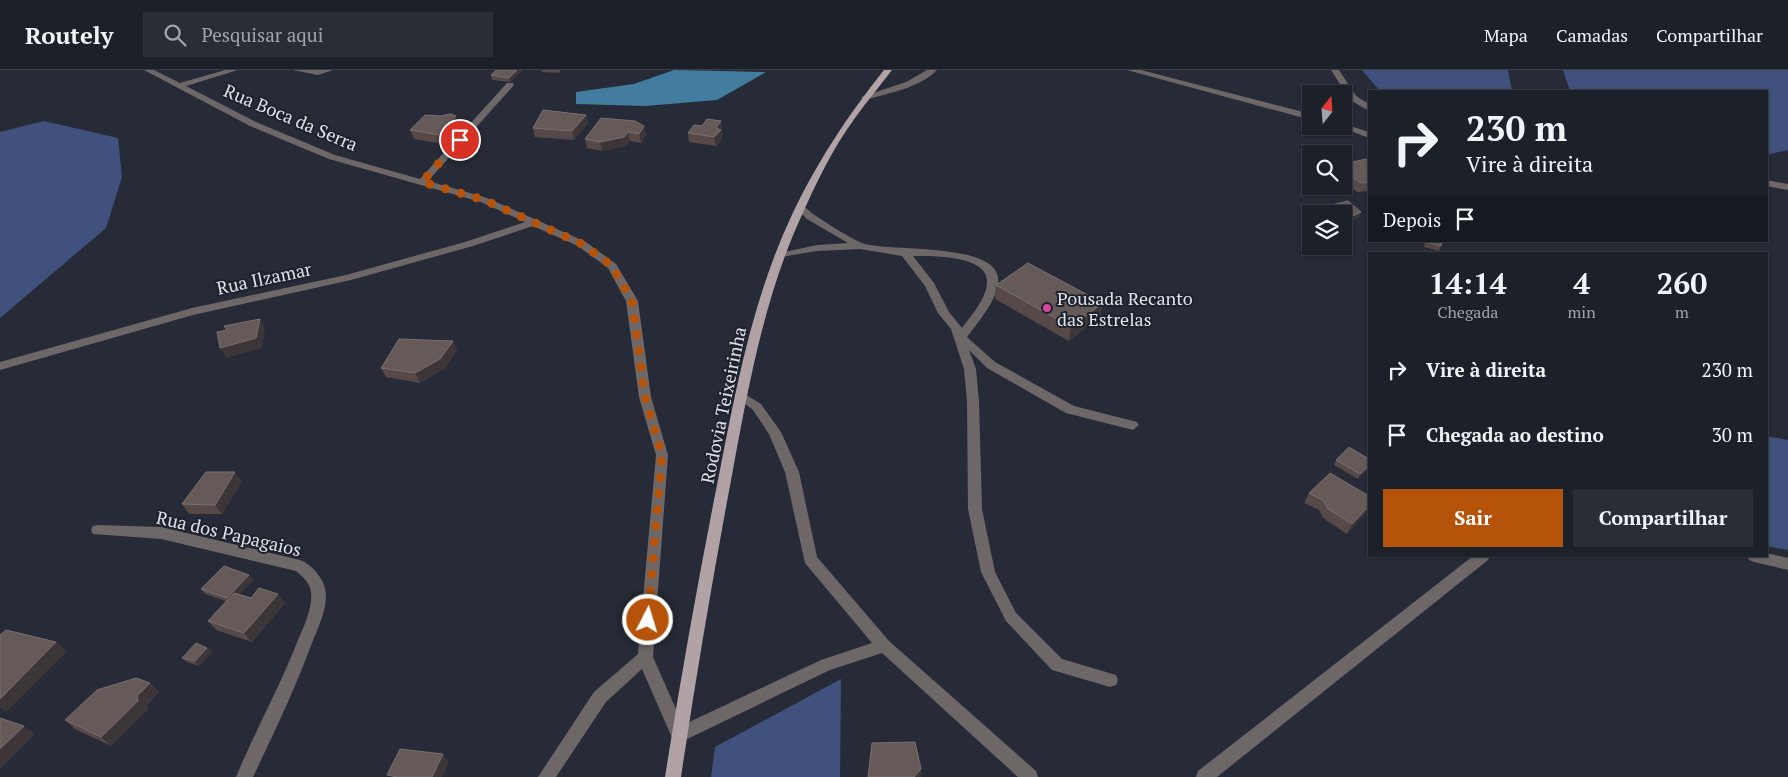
<!DOCTYPE html>
<html lang="pt">
<meta charset="utf-8">
<style>
:root{--surface:#1c2029;--page:#292d35;--text:#f1f3f6;--muted:#a0a3a8;--line:#3a3e46;--accent:#b45309}
body{margin:0;font-family:"PT Serif",serif;background:var(--page);color:var(--text);height:100vh;display:flex;flex-direction:column;font-size:19px;white-space:nowrap}
*{box-sizing:border-box;margin:0}
p{font-size:16px;color:var(--muted)}
.icon{flex:none;width:28px;height:28px;fill:none;stroke:currentColor;stroke-width:2;stroke-linecap:round;stroke-linejoin:round}
.map{position:relative;flex:1;overflow:hidden}
.details{position:absolute;left:1368px;top:182px;width:400px;height:305px;display:flex;flex-direction:column;background:var(--surface);border-radius:0px;box-shadow:0 1px 4px #0004,0 0 0 1px var(--line)}
.details>*{flex:none}
.banner{position:absolute;left:1368px;top:20px;width:400px;height:152px;border-radius:0px;box-shadow:0 1px 4px #0004,0 0 0 1px var(--line);background:#1c2029;color:var(--text);overflow:hidden}
.needle{width:32px;rotate:17deg}
.tools{position:absolute;left:1302px;top:15px;display:grid;gap:10px}
.tools a{display:grid;place-items:center;width:50px;height:50px;border-radius:0px;background:var(--surface);box-shadow:0 1px 4px #0004,0 0 0 1px var(--line);font-size:25px}
.pin{position:absolute;display:grid;place-items:center;width:42px;height:42px;color:#fff;margin:-21px;border:2px solid #fff;border-radius:50%;box-shadow:0 1px 5px #0007}
.me{position:absolute;width:55px;margin:-28px;rotate:5deg;stroke-linejoin:round;filter:drop-shadow(0 0 4px #0008)}
.turn{display:flex;align-items:center;gap:18px;height:105px;padding:0 15px;font-size:22px}
.turn .icon{width:65px;height:65px;stroke-width:2.5}
.turn b{display:block;font-size:35px;line-height:42px}
.then{display:flex;align-items:center;height:48px;padding:0 15px;background:#0003;gap:10px;font-size:19px}
.eta{display:flex;justify-content:space-evenly;align-items:center;height:85px;text-align:center}
.eta b{font-size:30px;font-weight:700;line-height:35px}
.action{display:flex;gap:10px;margin-top:auto;padding:10px 15px}
.action a{flex:1;height:58px;border-radius:0px;background:var(--accent);color:#fff;font-size:20px;font-weight:700;line-height:58px;text-align:center}
.action a+a{background:var(--page);color:var(--text)}
ul{padding:0;list-style:none}
li{display:flex;align-items:center;gap:15px;height:65px;padding:0 15px}
li div{flex:1}
li b{display:block;font-size:19px}
li em{font-style:normal}
header{display:flex;align-items:center;gap:30px;box-sizing:border-box;height:70px;padding:0 25px;background:var(--surface);border-bottom:1px solid var(--line)}
header strong{font-size:24px}
nav{display:flex;gap:28px;margin-inline-start:auto;font-size:18px}
.search{width:350px;height:45px;background:var(--page);display:flex;align-items:center;gap:12px;box-sizing:border-box;padding:0 18px;border-radius:0px;color:var(--muted);font-size:19px}
.map>svg:first-child{display:block}
.green{fill:#3f517c}
.water{fill:#427d9f}
.lines{fill:none;stroke-linecap:round;stroke-linejoin:round}
.minor{fill:#6e6768;fill-rule:evenodd}
.major{fill:#b1a2a5;fill-rule:evenodd}
.wall{fill:#574947}
.shaded-wall{fill:#3d3639}
.building{fill:#665a59;stroke:#796f70}
.route{stroke:#b45309;stroke-width:9;stroke-dasharray:0 16.2}
.hotel-dot{fill:#d1479c;stroke:#1d222d;stroke-width:2}
.labels{text-anchor:middle;dominant-baseline:central;stroke-width:4;stroke-linejoin:round;paint-order:stroke}
.street-label{font-size:18px;fill:#dfe2ea;stroke:#1d222d}
.poi-label{font-size:18px;fill:#dfe2ea;stroke:#1d222d;text-anchor:start}
</style>
<header>
<strong>Routely</strong>
<div class="search"><svg class="icon" aria-label="search" viewBox="0 0 24 24"><circle cx="10" cy="10" r="6"/><path d="M15 15l6 6"/></svg>Pesquisar aqui</div>
<nav><a>Mapa</a><a>Camadas</a><a>Compartilhar</a></nav>
</header>
<div class="map">
<svg width="1788" height="707" viewBox="0 0 1788 707">
<rect width="100%" height="100%" fill="#262b37"/>
<!-- green -->
<g class="green">
<polygon points="1362,0 1508,0 1512,21 1380,21"/>
<polygon points="1563,0 1788,0 1788,80 1766,85 1766,21 1570,21"/>
<polygon points="44,51 118,68 122,107 106,158 0,248 0,62"/>
<polygon points="1766,366 1788,370 1788,480 1766,476"/>
<polygon points="841,609 840,707 711,707 715,677"/>
</g>
<!-- water -->
<polygon class="water" points="674,0 766,2 717,30 645,36 576,34 576,22 634,14"/>
<g class="lines">
<!-- minor -->
<g class="minor">
<polygon points="144,0 154,0 180,13 225,0 238,0 186,16 256,52 335,85 420,109 507,13 513,13 514,15 428,111 487,128 586,172 616,194 638,231 651,327 668,385 653,587 683,655 821,590 872,573 805,493 785,402 769,364 753,340 734,325 740,321 761,334 781,362 799,402 817,487 889,571 1036,701 1038,707 1018,707 882,583 830,600 679,673 673,670 642,599 606,632 556,707 538,707 594,622 638,584 656,385 639,327 626,231 608,198 578,176 533,156 473,176 351,210 193,245 0,300 0,292 192,238 346,205 465,172 525,152 481,132 329,89 250,56"/>
<polygon points="293,0 333,0 318,5"/>
<path d="M927,0h10c-17,18 -49,23 -72,30l-4,-3 45,-15z"/>
<polygon points="1127,0 1141,0 1311,44 1311,50"/>
<polygon points="1331,0 1339,0 1356,26 1369,34 1369,41 1350,30"/>
<polygon points="1344,54 1369,62 1369,68 1338,56 1344,56"/>
<polygon points="1766,110 1788,114 1788,120 1766,116"/>
<path d="M800,135c6,2 10,7 16,11 14,9 30,20 46,27 25,10 143,-3 136,41 -3,19 -20,38 -31,53l28,25 79,44 63,16 2,3 -6,5 -67,-17 -79,-45 -18,-18 7,19 3,32 3,108 13,63 21,41 46,46 54,16 2,5 -2,5 -6,2 -58,-17 -46,-49 -25,-49 -13,-63 -1,-108 -3,-32 -13,-40 -13,-16 -13,-27 -23,-30 -42,-7 -43,2 -42,7v-4l42,-9 31,-2 -41,-24 -12,-11zM913,186c18,0 74,-1 74,25 1,16 -16,35 -25,47l-13,-16 -15,-29z"/>
<path d="M98,455l63,2 139,33c13,5 26,21 26,35 0,17 -8,33 -14,48 -17,46 -38,90 -59,134h-17c19,-46 44,-90 62,-137 6,-14 15,-33 13,-48 -1,-9 -8,-15 -15,-21l-135,-32 -68,-5 -2,-4 2,-4z"/>
<polygon points="1766,483 1788,488 1788,500 1754,492 1749,490 1747,486 1766,486"/>
<polygon points="1473,486 1490,486 1488,490 1217,707 1196,707 1198,701"/>
</g>
<!-- major -->
<path class="major" d="M884,0h8c-12,16 -25,31 -37,48 -22,30 -39,65 -54,99 -37,81 -53,171 -69,258 -19,101 -36,201 -51,302h-16c16,-101 34,-202 54,-302 17,-87 34,-177 72,-258 26,-55 55,-99 93,-147z"/>
</g>
<!-- wall -->
<g class="wall">
<polygon points="496,0 523,0 510,12 492,10 491,5"/>
<polygon points="541,0 561,0 559,3 542,2"/>
<polygon points="586,45 588,53 574,70 535,67 533,58"/>
<polygon points="721,51 722,69 716,76 689,72 688,63 702,56"/>
<polygon points="459,55 443,74 414,69 410,60"/>
<polygon points="644,56 646,65 641,73 630,71 626,76 602,81 587,78 585,69"/>
<polygon points="1369,91 1369,121 1357,122 1344,113 1344,94"/>
<polygon points="1332,135 1361,142 1359,147 1344,154 1344,144 1334,144 1330,140"/>
<polygon points="1425,171 1442,171 1439,181 1424,177"/>
<polygon points="996,215 1103,233 1100,246 1069,271 995,229"/>
<polygon points="453,271 457,280 445,298 420,313 386,307 381,298"/>
<polygon points="1369,389 1358,409 1334,395 1336,390"/>
<polygon points="242,411 222,444 189,444 182,434"/>
<polygon points="1309,423 1369,426 1347,464 1323,448 1319,440 1304,433"/>
<polygon points="249,505 253,510 239,524 251,528 285,533 252,572 216,560 208,551 226,531 205,524 201,519"/>
<polygon points="207,578 212,582 199,596 187,592 182,588"/>
<polygon points="150,613 159,622 147,635 148,639 111,676 75,659 65,650"/>
</g>
<!-- shaded-wall -->
<g class="shaded-wall">
<polygon points="517,0 523,0 510,12 509,8"/>
<polygon points="586,45 588,53 574,70 572,61"/>
<polygon points="456,46 459,55 443,74 440,65"/>
<polygon points="721,51 722,69 716,76 714,67 716,58"/>
<polygon points="644,56 646,65 641,73 639,64"/>
<polygon points="628,62 630,71 626,76 602,81 600,72"/>
<polygon points="1361,142 1359,147 1344,154 1346,149"/>
<polygon points="1103,233 1100,246 1069,271 1071,257"/>
<polygon points="260,249 265,258 262,278 226,288 220,278"/>
<polygon points="453,271 457,280 445,298 420,313 415,303"/>
<polygon points="1369,396 1369,398 1358,409 1360,404"/>
<polygon points="235,402 242,411 222,444 215,435"/>
<polygon points="1369,436 1369,440 1347,464 1352,454"/>
<polygon points="249,505 253,510 231,533 227,528"/>
<polygon points="278,524 285,533 252,572 244,563"/>
<polygon points="56,572 67,581 6,642 0,637 0,629"/>
<polygon points="207,578 212,582 199,596 195,591"/>
<polygon points="150,613 159,622 147,635 148,639 111,676 101,667 137,626"/>
<polygon points="24,656 35,664 0,699 0,679"/>
<polygon points="443,684 449,693 442,707 432,707"/>
<polygon points="921,699 921,707 914,707"/>
</g>
<!-- building -->
<g class="building">
<polygon points="496,0 517,0 509,8 491,5"/>
<polygon points="543,40 586,45 572,61 533,58"/>
<polygon points="450,44 456,46 440,65 410,60 425,45 441,46"/>
<polygon points="601,48 635,51 644,56 639,64 628,62 624,67 600,72 585,69"/>
<polygon points="707,49 721,51 716,58 721,60 714,67 688,63 694,55 702,56"/>
<polygon points="1366,89 1369,91 1369,112 1361,113 1344,102 1344,94"/>
<polygon points="1348,131 1361,142 1346,149 1344,147 1344,144 1340,144 1332,135"/>
<polygon points="1426,171 1442,171 1441,176 1426,172"/>
<polygon points="1028,193 1103,233 1071,257 996,215"/>
<polygon points="260,249 256,268 220,278 217,262 227,260 224,256"/>
<polygon points="399,269 453,271 440,289 415,303 381,298"/>
<polygon points="1349,377 1369,389 1369,396 1360,404 1336,390"/>
<polygon points="206,402 235,402 215,435 182,434"/>
<polygon points="1330,403 1369,426 1369,436 1352,454 1328,439 1324,431 1309,423"/>
<polygon points="224,496 249,505 227,528 201,519"/>
<polygon points="259,518 278,524 244,563 208,551 234,523 251,528"/>
<polygon points="6,560 56,572 0,629 0,565"/>
<polygon points="196,573 207,578 195,591 182,588"/>
<polygon points="136,608 150,613 137,626 138,631 101,667 65,650 97,620"/>
<polygon points="0,648 24,656 0,679"/>
<polygon points="915,672 921,699 914,707 868,707 872,673"/>
<polygon points="400,679 443,684 432,707 397,707 387,705"/>
</g>
<g class="lines">
<!-- route -->
<polyline class="route" points="460,70 422,112 484,130 582,174 612,196 632,231 645,327 662,385 648,550"/>
</g>
<!-- markers -->
<circle class="hotel-dot" cx="1047" cy="238" r="5"/>
<g class="labels">
<!-- street labels -->
<g class="street-label">
<text transform="translate(291 47) rotate(23)">Rua Boca da Serra</text>
<text transform="translate(264 208) rotate(-12)">Rua Ilzamar</text>
<text transform="translate(723 335) rotate(-78)">Rodovia Teixeirinha</text>
<text transform="translate(229 463) rotate(13)">Rua dos Papagaios</text>
</g>
<!-- poi labels -->
<g class="poi-label">
<text x="1057" y="228">Pousada Recanto<tspan x="1057" dy="21">das Estrelas</tspan></text>
</g>
</g>
</svg>
<div class="tools">
<a><svg class="needle" viewBox="-14 -14 28 28"><path d="M0-13l5 13h-10z" fill="#e53935"/><path d="M0 13l5-13h-10z" fill="#a0a3a8"/></svg></a>
<a><svg class="icon" aria-label="search" viewBox="0 0 24 24"><circle cx="10" cy="10" r="6"/><path d="M15 15l6 6"/></svg></a>
<a><svg class="icon" aria-label="layers" viewBox="0 0 24 24"><path d="M12 4l9 5-9 5-9-5zM3 14l9 5 9-5"/></svg></a>
</div>
<div class="pin" style="left:460px;top:70px;background:#d93025"><svg class="icon" aria-label="arrive" viewBox="0 0 24 24"><path d="M6 21V4h12l-3 4 3 4H6"/></svg></div>
<svg class="me" style="left:648px;top:550px" viewBox="-20 -20 40 40"><circle r="17" fill="#b45309" stroke="#fff" stroke-width="3"/><path d="M0-11L8 9 0 5-8 9z" fill="#fff"/></svg>
<div class="banner">
<div class="turn"><svg class="icon" aria-label="right" viewBox="0 0 24 24"><path d="M7 20v-9h11M14 6l5 5-5 5"/></svg><div><b>230 m</b>Vire à direita</div></div>
<div class="then">Depois<svg class="icon" aria-label="arrive" viewBox="0 0 24 24"><path d="M6 21V4h12l-3 4 3 4H6"/></svg></div>
</div>
<section class="details">
<div class="eta">
<div><b>14:14</b><p>Chegada</p></div>
<div><b>4</b><p>min</p></div>
<div><b>260</b><p>m</p></div>
</div>
<ul>
<li><svg class="icon" aria-label="right" viewBox="0 0 24 24"><path d="M7 20v-9h11M14 6l5 5-5 5"/></svg><div><b>Vire à direita</b></div><em>230 m</em></li>
<li><svg class="icon" aria-label="arrive" viewBox="0 0 24 24"><path d="M6 21V4h12l-3 4 3 4H6"/></svg><div><b>Chegada ao destino</b></div><em>30 m</em></li>
</ul>
<div class="action"><a>Sair</a><a>Compartilhar</a></div>
</section>
</div>
